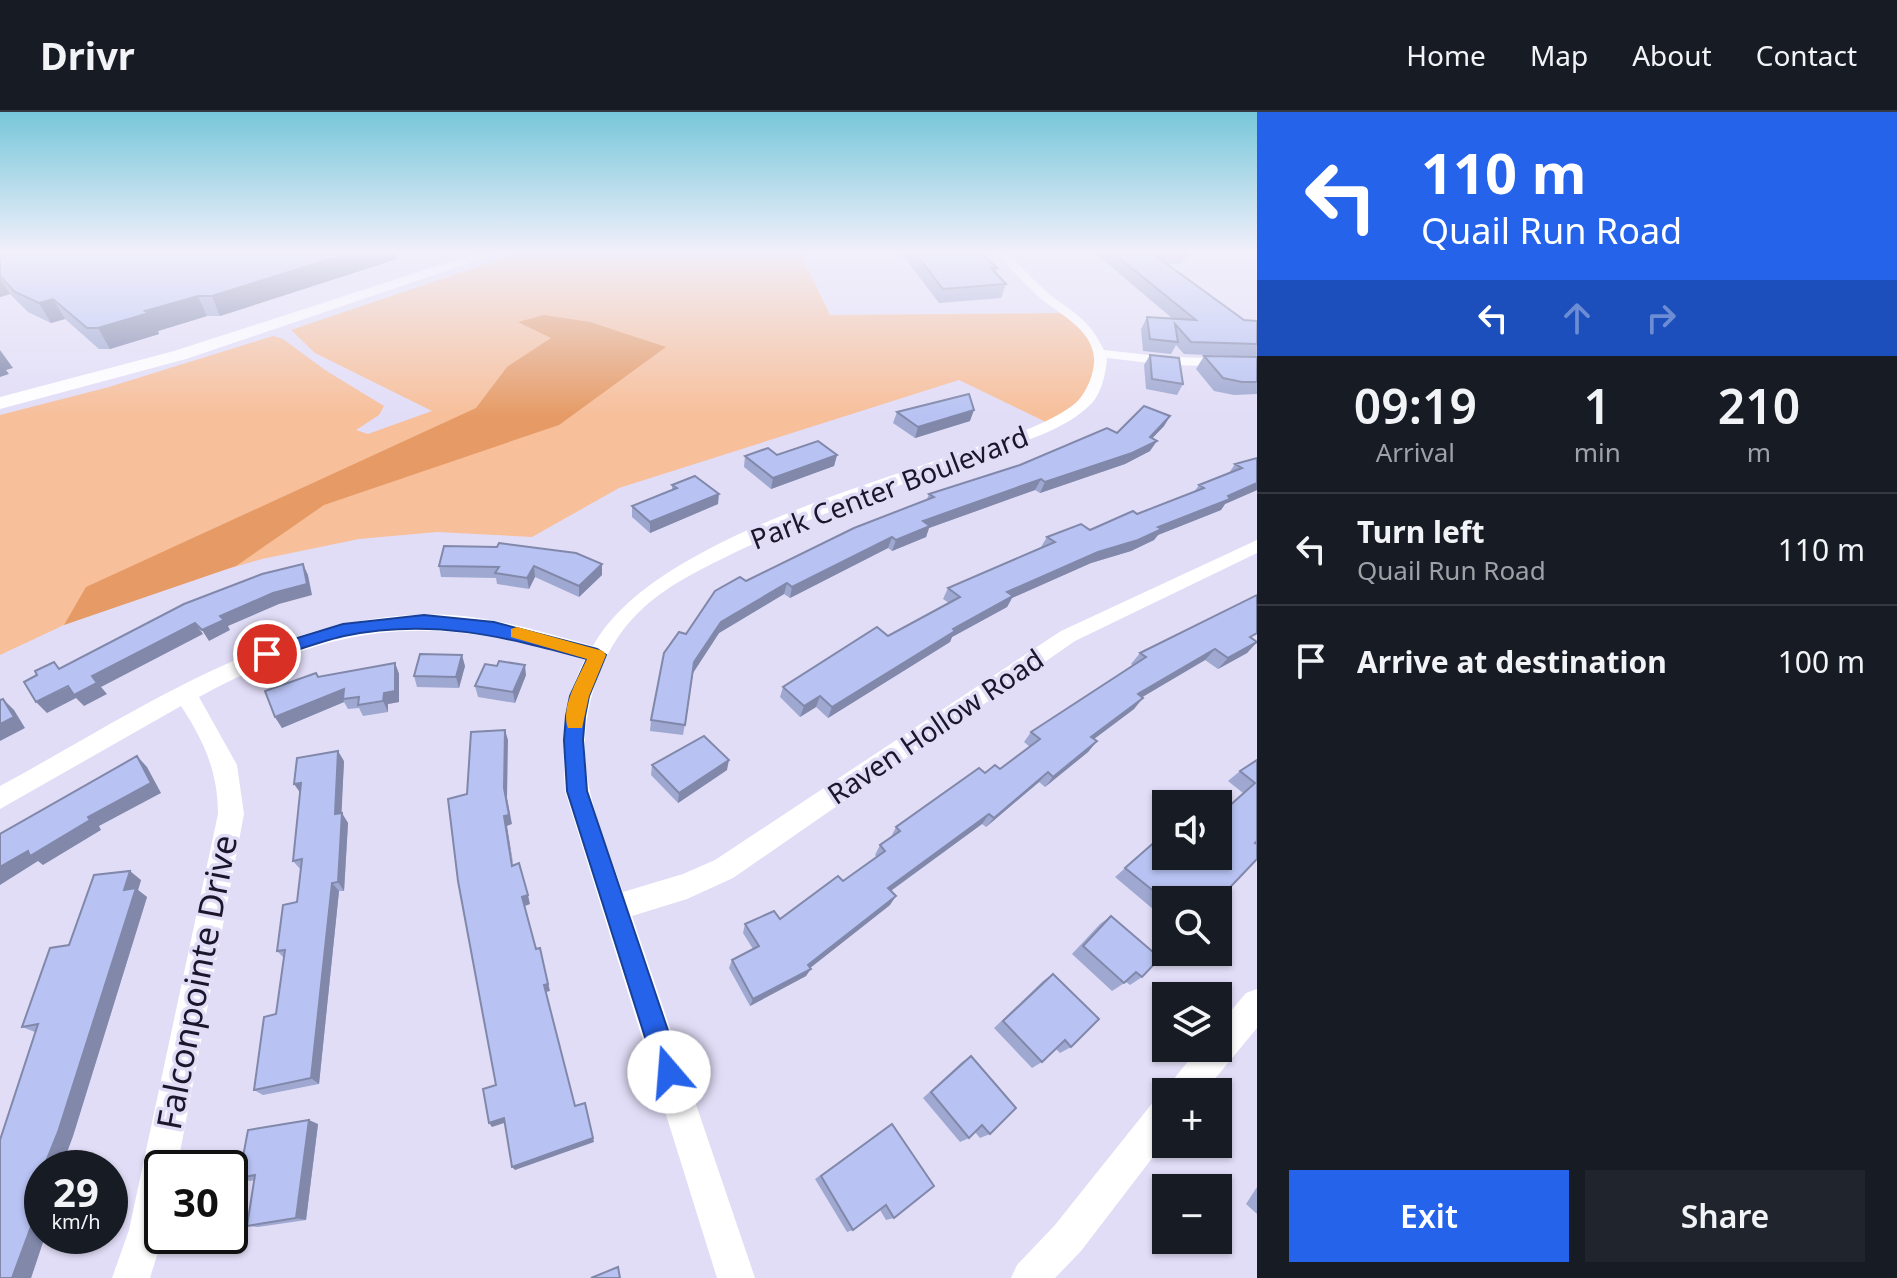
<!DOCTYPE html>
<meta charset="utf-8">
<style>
:root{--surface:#171b24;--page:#20242c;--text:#f1f3f6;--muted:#9ea1a6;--line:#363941;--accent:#2563eb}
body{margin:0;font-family:"Noto Sans",sans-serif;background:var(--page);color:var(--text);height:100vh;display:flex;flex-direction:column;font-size:30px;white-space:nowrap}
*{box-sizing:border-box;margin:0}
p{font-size:26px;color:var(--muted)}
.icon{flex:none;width:44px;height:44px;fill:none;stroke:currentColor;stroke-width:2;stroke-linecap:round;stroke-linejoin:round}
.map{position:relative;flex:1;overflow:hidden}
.side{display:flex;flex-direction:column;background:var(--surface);width:640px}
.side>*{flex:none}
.hud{background:#2563eb;color:#fff;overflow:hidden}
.buttons{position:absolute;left:1152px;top:678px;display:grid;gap:16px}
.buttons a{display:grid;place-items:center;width:80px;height:80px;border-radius:0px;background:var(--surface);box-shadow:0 2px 6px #0004;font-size:40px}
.speed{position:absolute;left:24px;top:1038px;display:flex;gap:16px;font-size:40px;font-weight:700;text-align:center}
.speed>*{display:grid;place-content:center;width:104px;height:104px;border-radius:50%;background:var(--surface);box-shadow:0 2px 6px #0004;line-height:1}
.speed small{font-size:20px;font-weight:400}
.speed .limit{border:4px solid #111;border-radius:12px;background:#fff;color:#111}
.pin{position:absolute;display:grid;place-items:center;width:68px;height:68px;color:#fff;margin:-34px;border:4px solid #fff;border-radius:50%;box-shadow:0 2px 8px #0007}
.me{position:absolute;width:88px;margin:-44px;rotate:342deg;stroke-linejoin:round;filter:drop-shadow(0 0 6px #0008)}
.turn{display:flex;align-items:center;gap:28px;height:168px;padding:0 32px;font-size:36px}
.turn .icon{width:104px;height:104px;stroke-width:2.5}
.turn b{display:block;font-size:56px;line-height:68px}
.lanes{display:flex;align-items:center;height:76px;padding:0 32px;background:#0003;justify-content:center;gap:40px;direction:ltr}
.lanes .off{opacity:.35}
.eta{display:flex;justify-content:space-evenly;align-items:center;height:136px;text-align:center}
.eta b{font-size:48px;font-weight:600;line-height:56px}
.primary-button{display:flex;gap:16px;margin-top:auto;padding:16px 32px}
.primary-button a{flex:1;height:92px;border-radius:0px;background:var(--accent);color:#fff;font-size:32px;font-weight:600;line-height:92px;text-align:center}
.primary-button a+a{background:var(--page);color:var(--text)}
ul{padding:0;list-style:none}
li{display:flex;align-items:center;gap:24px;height:112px;padding:0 32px;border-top:2px solid var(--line)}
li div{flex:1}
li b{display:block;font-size:30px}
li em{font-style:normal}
header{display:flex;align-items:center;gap:48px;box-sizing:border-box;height:112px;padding:0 40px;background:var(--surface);border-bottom:2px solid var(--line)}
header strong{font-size:38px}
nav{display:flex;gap:44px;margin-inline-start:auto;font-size:28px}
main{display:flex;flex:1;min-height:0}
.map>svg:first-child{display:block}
.green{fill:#f7bf9a}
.forest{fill:#e69b66}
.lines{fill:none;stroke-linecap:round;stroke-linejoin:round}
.street{fill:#fff;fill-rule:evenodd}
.secondary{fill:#fff;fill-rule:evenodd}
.wall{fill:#9ea8d1}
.shaded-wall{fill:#8188aa}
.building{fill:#b8c3f3;stroke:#8188aa;stroke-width:2}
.route{fill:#2563eb;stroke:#184099;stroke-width:2}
.slow{fill:#f59e0b}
.labels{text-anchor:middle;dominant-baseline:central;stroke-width:7;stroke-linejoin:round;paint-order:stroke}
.street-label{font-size:28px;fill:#1c162c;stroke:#e2ddf7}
.near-street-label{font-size:34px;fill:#1c162c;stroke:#e2ddf7}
</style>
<header>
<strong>Drivr</strong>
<nav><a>Home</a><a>Map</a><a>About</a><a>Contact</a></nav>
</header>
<main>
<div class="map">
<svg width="1257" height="1166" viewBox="0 0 1257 1166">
<rect width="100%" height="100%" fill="#e2ddf7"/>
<!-- green -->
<polygon class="green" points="519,141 800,141 830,203 1072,201 1098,234 1095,275 1050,312 959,268 619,376 532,425 437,420 359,427 262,447 188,468 64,513 0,543 0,303 109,275 273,224 283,227 325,258 384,294 379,303 356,318 368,322 432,299 315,241 291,218"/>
<!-- forest -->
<polygon class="forest" points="544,203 590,210 666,235 559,313 324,393 236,454 64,513 86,475 476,296 507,255 551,226 518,210"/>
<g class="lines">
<!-- street -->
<g class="street">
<path d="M997,141h11c13,13 26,28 40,40 26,21 40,24 56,57l63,7 90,2v8l-90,-2 -60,-7c-1,14 -5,34 -15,45 -28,29 -77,41 -114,54 -81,29 -160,57 -238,93 -36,18 -73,34 -102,63 -33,32 -51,82 -53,127 -3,51 22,104 38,152l60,-18 32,-14 346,-229 196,-91v13l-182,88 -342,237 -46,21 -55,17 123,362h-38l-152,-487c-3,-46 -2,-90 20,-132 -154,-45 -243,-39 -386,38l38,68 7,49 -67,354h-15l1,68 -13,42h-38l17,-48 89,-416c0,-42 -14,-73 -37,-108l-181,103v-23c141,-76 283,-179 450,-171 48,3 96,18 143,31 54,-99 263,-157 368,-194 37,-13 79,-23 111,-46 13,-9 23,-32 22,-48 -2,-30 -36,-44 -55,-61 -15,-14 -29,-29 -42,-44z"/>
<polygon points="1257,877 1257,916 1204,980 1167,980 1172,969 1199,936 1218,936 1218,914 1246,881"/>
<polygon points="1166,985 1166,1028 1081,1139 1055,1166 1011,1166 1017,1153 1055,1113 1154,989"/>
</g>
<!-- secondary -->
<polygon class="secondary" points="477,141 499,141 186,247 0,297 0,285 174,239"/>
</g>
<!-- wall -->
<g class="wall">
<polygon points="0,141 396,141 397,147 220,204 207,204 158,219 159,222 110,237 99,237 65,207 51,211 28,200 10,182 0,185"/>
<polygon points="901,141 981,141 997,156 996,161 1006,172 1001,186 939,191"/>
<polygon points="1095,141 1188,141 1182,152 1168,152 1244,208 1257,209 1257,245 1184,242 1176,233 1171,242 1143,239 1141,217 1147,205 1173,207"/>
<polygon points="1150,243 1183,272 1177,283 1146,277 1144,253"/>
<polygon points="1204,244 1257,245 1257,282 1234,283 1214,279 1196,257"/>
<polygon points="897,300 970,309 915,326 893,311"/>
<polygon points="1170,304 1164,314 1152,326 1150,339 1125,352 1040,381 1035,378 929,416 926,425 892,439 888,436 790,486 784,482 719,521 693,561 683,623 650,619 651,608 686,522 746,469 927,387 929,382"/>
<polygon points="777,343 837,343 834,354 771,377 744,355 745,344"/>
<polygon points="1257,346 1257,378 1225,392 1221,398 1158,423 1154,428 1131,439 1091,451 1012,486 1007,495 952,525 950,530 828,606 816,595 800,605 780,585 783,575 888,524 949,491 943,487 948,476 1041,435 1047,425 1090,418 1137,402 1194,380 1199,373 1229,361 1235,352"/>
<polygon points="672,373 718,392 650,421 632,405 632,394 672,378"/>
<polygon points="602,452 602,463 579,485 535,465 529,477 497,472 496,466 441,465 439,454"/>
<polygon points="1254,528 1257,530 1247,541 1218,557 1205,548 1142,585 1134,597 1094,627 1097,629 1088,640 1045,675 1039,670 986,715 982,712 891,779 890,793 810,856 806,864 750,894 729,856 732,848 753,837 743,821 745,812 780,807 843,769 877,745 875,743 880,733 891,725 896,715 985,661 1000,657 1030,635 1024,630 1031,620 1133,554 1131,552 1140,541"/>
<polygon points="395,551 399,562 399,590 388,592 388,600 363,604 359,596 348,597 344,590 282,616 275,605 318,565"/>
<polygon points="465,554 459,576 417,575 414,564"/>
<polygon points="526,563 515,591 478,585 475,574"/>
<polygon points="1257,648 1257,729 1166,788 1166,808 1115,765 1158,727 1166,744 1218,744 1218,703 1243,681 1228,669 1240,659"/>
<polygon points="344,649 341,701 348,711 344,779 339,779 319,972 263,983 254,978 276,902 284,846 277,839 297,790 301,758 293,749"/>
<polygon points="652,653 727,658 678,691 651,663"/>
<polygon points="141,768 138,778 147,785 73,1024 61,1056 42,1056 42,1124 45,1124 31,1166 35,920 22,915 69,833"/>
<polygon points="1111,804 1142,865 1130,873 1126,870 1112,879 1072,842 1100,812"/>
<polygon points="1053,862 1071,935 1060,941 1056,937 1042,950 1032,956 994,916 1043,869"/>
<polygon points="971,944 990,1022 980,1026 975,1020 969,1026 960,1030 923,986 962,950"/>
<polygon points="318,1012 306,1108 258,1115 247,1114 255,1068 250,1069 239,1066"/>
<polygon points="892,1012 894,1106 886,1108 880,1098 853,1118 847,1120 815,1067"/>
<polygon points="1257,1075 1257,1102 1246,1092"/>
</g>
<!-- shaded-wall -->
<g class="shaded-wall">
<polygon points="0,141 46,141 0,157"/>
<polygon points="350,141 396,141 397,147 220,204 212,184"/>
<polygon points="0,166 10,182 0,185"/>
<polygon points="198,184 207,204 158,219 159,222 110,237 98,216 145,199"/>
<polygon points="53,187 65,207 51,211 39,191"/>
<polygon points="0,238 13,256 6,258 9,262 0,265"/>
<polygon points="974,298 970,309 915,326 918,315"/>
<polygon points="1170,304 1164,314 1144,335 1157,329 1150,339 1125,352 1040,381 1045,370 1150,325"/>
<polygon points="837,343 834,354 771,377 773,366"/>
<polygon points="1041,367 1035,378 929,416 926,425 892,439 896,428 923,409"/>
<polygon points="1257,371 1257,378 1225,392 1221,398 1158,423 1154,428 1131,439 1091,451 1012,486 1007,495 952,525 950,530 828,606 832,595 953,517 1007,480"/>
<polygon points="719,382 718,392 650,421 650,410"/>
<polygon points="892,425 888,436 790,486 792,475"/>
<polygon points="303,452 308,463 312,483 279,492 228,514 230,518 209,529 202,518 220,504 273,481"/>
<polygon points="602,452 602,463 579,485 579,474"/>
<polygon points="534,454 535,465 529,477 527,466"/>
<polygon points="787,471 784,482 719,521 693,561 683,623 694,550 721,510"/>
<polygon points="195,511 203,522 101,575 107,582 84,594 76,586 47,601 36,590 92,564"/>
<polygon points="1257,530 1247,541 1218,557 1228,546"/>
<polygon points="1215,537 1205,548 1129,593 1138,582"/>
<polygon points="462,543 465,554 459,576 456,565"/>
<polygon points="395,551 399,562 399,590 388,592 388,600 383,589 384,581"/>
<polygon points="525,553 526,563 515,591 513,580"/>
<polygon points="344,577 343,587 344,590 282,616 275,605"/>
<polygon points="820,584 816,595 800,605 804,594"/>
<polygon points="1143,586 1134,597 1082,636 1091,625"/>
<polygon points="3,587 14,598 25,616 0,629 0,612"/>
<polygon points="505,618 508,628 507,686 512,712 507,714 515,763 504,704"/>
<polygon points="1097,629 1088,640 1045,675 1053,665"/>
<polygon points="338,639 344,649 341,712 335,702"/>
<polygon points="137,644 147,655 161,681 99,714 101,718 43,753 38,749 0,773 0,755 88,705"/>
<polygon points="729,648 727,658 678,691 679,681"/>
<polygon points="1048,660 1039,670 986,715 994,706"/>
<polygon points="301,671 301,682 294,672"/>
<polygon points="342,701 348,711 344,779 338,770"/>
<polygon points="989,702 982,712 882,785 888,776"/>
<polygon points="130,759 141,768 138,778 147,785 73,1024 61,1056 43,1056"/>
<polygon points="332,771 339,779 319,972 311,966"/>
<polygon points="528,783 530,792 525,794 522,785"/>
<polygon points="896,784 890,793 805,860 811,857 806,864 750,894 753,887 808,853"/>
<polygon points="540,836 550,879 546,880 544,873"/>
<polygon points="504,1006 507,1010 492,1015 489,1011"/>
<polygon points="309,1008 318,1012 306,1108 296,1106"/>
<polygon points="593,1026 594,1030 515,1058 512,1055"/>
<polygon points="42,1058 42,1124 45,1124 31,1166 12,1166 28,1094"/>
</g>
<!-- building -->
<g class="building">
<polygon points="15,141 350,141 212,184 198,184 145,199 149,201 98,216 87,216 53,187 39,191 15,180 0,164 0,146"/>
<polygon points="915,141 981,141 997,156 991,156 1006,172 943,177"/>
<polygon points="1113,141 1188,141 1153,142 1244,208 1257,209 1257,232 1191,230 1175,212 1178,230 1150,227 1147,205 1196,208"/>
<polygon points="1150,243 1179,246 1183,272 1152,267"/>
<polygon points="1204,244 1257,245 1257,270 1242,270 1223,266"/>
<polygon points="969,282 974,298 918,315 897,300"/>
<polygon points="1144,294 1170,304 1150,325 1157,329 1132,341 1045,370 1041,367 923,409 930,414 896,428 892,425 792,475 787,471 721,510 694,550 685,613 651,608 664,541 679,520 686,522 715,479 740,465 746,469 854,416 934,385 929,382 1020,353 1107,316 1117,321"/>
<polygon points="818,329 837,343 773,366 745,344 768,336 777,343"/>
<polygon points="1257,346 1257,371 1228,384 1230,387 1158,415 1162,417 1138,428 1098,440 1007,480 1013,484 953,517 955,519 832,595 820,584 804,594 783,575 877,515 888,524 960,485 948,476 1055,430 1047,425 1081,412 1090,418 1133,399 1137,402 1204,376 1199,373 1242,356 1235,352"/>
<polygon points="695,364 719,382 650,410 632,394 677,376 672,373"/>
<polygon points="499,431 576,441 602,452 579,474 534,454 527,466 495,461 499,455 439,454 444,434 497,435"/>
<polygon points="303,452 307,472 273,481 220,504 224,508 202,518 195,511 92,564 97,571 74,583 68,574 36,590 24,570 37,563 35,559 54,550 59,557 184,492 262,462"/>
<polygon points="1257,483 1257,521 1250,525 1257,530 1228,546 1215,537 1138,582 1143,586 1091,625 1097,629 1053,665 1048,660 994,706 989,702 888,776 896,784 808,853 811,857 753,887 732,848 759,834 745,812 774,799 780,807 838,764 843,769 885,739 880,733 900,719 896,715 979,656 985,661 995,653 1000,657 1040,627 1031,620 1146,545 1140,541"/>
<polygon points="420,542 462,543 456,565 414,564"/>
<polygon points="499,549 525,553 513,580 475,574 485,552 497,554"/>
<polygon points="395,551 395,579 384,581 383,589 358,593 359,585 343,587 344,577 275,605 265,579 316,561 318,565"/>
<polygon points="3,587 14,605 0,612 0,588"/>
<polygon points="505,618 504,676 509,703 504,704 512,754 519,751 528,783 522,785 536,837 540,836 548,872 544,873 575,994 585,991 593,1026 512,1055 504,1006 489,1011 483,977 496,973 458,769 448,687 467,682 471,620"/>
<polygon points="704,624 729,648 679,681 652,653"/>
<polygon points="338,639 335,702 342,701 338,770 332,771 311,966 254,978 264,905 276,902 285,838 277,839 283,793 297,790 302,747 293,749 301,671 294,672 297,646"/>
<polygon points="137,644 151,671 88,705 90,708 30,744 28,739 0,755 0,722"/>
<polygon points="1257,648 1257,729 1255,731 1257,732 1257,747 1218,788 1166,788 1166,789 1125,756 1158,727 1166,733 1166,744 1218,744 1218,704 1255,671 1240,659"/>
<polygon points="130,759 124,778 136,776 58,1020 28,1094 39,1093 12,1166 0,1166 0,1028 38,912 22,915 50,836 69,833 94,763"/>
<polygon points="1111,804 1160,846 1142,865 1136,860 1124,871 1083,834"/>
<polygon points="1053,862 1099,907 1071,935 1065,928 1042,950 1003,909"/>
<polygon points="971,944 1016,996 990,1022 982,1013 969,1026 931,980"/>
<polygon points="309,1008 296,1106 247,1114 255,1063 239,1066 248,1018"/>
<polygon points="892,1012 934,1074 894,1106 886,1093 853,1118 821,1064"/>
<polygon points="618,1155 620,1166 591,1166"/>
</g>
<!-- sky -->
<linearGradient id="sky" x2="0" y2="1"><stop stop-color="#77c7da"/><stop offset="0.46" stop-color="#f2f0fb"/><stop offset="1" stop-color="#f2f0fb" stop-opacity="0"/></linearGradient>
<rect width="1257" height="304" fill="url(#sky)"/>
<!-- route -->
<path class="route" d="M424,503l70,7 103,27 9,6 -17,41 -4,20 -2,24 4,51 95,281 -3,9 -10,4 -9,-4 -4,-9 -89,-281 -3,-51 2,-24 4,-20 17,-37c-84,-23 -156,-41 -243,-23 -26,6 -52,16 -77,24l-9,-6 3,-5 82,-25z"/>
<!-- slow -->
<path class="slow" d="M517,515l86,24 3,4 -17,41 -7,32h-14c-8,-21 11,-51 19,-69l-76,-22v-8z"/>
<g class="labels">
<!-- street labels -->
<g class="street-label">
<text transform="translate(889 375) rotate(-21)">Park Center Boulevard</text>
<text transform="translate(935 614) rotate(-34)">Raven Hollow Road</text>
</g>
<!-- near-street labels -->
<g class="near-street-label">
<text transform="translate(196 870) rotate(-79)">Falconpointe Drive</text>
</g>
</g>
</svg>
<div class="buttons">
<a><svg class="icon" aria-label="sound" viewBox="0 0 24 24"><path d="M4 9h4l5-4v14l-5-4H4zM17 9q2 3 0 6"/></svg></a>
<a><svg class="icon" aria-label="search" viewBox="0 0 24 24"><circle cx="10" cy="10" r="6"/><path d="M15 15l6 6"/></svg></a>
<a><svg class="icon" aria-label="layers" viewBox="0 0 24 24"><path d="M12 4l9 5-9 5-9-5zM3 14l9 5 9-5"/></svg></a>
<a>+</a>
<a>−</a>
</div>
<div class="speed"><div>29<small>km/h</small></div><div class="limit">30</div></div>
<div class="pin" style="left:267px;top:542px;background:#d93025"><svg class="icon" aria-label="arrive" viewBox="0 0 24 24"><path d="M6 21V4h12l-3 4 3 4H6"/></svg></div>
<svg class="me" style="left:669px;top:960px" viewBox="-20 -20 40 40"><circle r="19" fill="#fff"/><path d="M0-13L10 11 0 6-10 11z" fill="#2563eb"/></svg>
</div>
<section class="side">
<div class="hud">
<div class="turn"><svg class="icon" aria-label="left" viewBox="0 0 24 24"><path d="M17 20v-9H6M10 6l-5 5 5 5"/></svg><div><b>110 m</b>Quail Run Road</div></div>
<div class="lanes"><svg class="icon" aria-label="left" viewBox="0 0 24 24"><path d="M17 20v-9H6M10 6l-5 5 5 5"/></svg><svg class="icon off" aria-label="ahead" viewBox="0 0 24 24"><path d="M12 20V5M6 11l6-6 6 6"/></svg><svg class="icon off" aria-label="right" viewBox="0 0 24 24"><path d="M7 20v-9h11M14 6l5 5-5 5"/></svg></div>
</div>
<div class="eta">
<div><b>09:19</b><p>Arrival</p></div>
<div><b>1</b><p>min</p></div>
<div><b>210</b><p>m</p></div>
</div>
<ul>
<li><svg class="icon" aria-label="left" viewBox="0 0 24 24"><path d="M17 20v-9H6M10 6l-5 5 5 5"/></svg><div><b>Turn left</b><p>Quail Run Road</p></div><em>110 m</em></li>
<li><svg class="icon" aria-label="arrive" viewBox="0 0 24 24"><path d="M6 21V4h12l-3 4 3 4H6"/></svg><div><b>Arrive at destination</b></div><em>100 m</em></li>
</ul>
<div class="primary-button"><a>Exit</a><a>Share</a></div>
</section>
</main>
